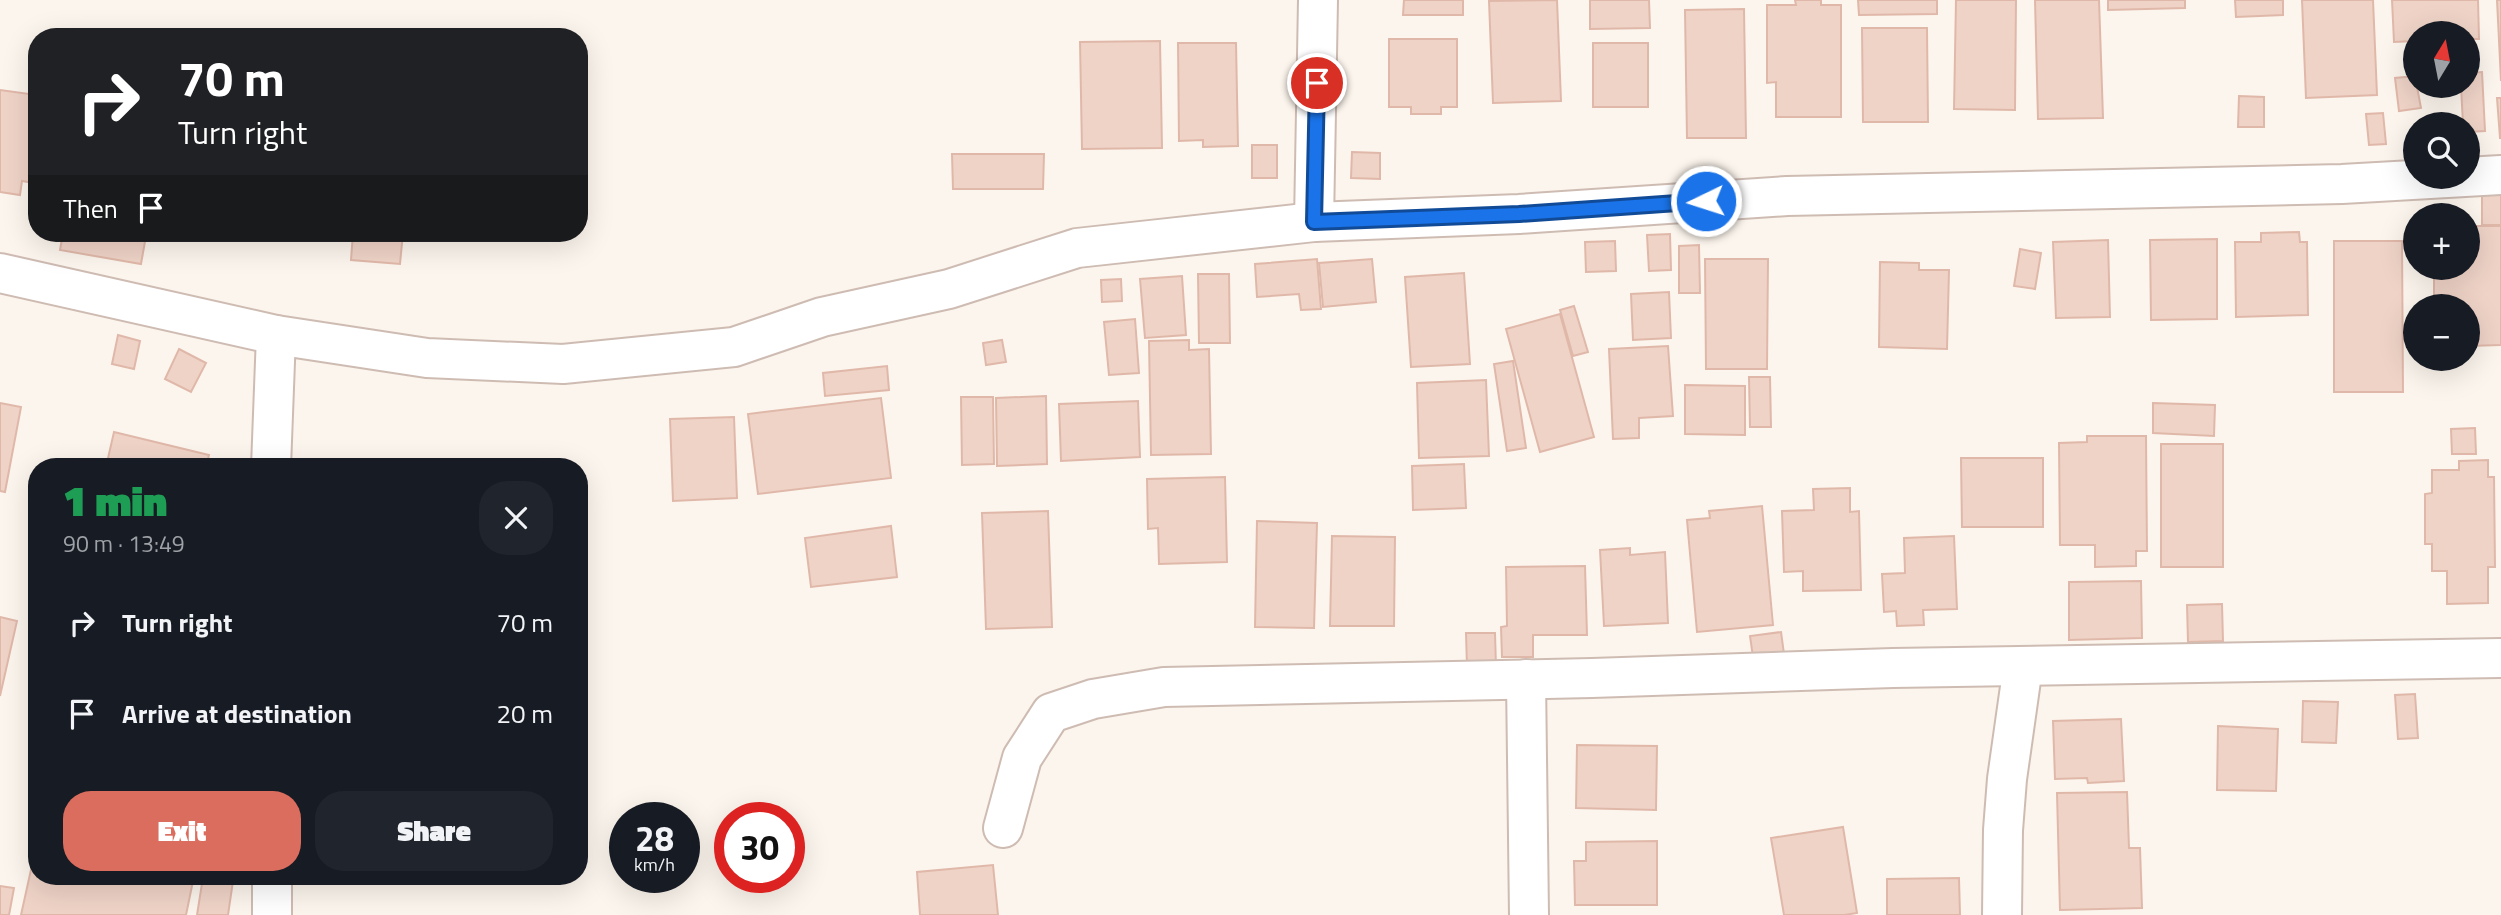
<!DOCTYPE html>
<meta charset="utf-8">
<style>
:root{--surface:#171b24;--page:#20242c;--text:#f1f3f6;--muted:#9ea1a6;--accent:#da6d5d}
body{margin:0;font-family:"Titillium Web",sans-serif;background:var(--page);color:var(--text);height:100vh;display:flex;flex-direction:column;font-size:26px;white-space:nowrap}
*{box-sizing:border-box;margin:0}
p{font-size:23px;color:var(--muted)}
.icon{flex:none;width:38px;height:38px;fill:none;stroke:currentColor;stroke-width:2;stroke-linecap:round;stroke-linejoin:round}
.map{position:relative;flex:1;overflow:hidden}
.panel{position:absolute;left:28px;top:458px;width:560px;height:427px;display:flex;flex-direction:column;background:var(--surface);border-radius:28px;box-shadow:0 7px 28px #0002}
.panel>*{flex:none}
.top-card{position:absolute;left:28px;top:28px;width:560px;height:214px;border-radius:28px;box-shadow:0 7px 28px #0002;background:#202124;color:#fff;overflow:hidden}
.needle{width:46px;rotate:10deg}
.tools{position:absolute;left:2403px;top:21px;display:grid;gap:14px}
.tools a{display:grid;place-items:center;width:77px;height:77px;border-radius:50%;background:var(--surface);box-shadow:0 7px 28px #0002;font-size:35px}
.speed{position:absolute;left:609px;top:802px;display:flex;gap:14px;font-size:35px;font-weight:700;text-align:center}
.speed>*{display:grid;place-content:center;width:91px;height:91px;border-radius:50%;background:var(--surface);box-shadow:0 7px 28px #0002;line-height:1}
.speed small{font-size:18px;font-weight:400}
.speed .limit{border:10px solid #d22;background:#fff;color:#111}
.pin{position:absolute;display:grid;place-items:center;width:60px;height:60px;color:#fff;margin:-30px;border:4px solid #fff;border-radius:50%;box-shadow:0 2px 7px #0007}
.me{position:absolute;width:77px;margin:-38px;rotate:266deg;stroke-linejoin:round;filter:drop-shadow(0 0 5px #0008)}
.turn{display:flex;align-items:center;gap:24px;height:147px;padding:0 35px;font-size:32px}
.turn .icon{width:91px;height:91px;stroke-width:2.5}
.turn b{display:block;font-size:49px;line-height:60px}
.then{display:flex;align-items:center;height:66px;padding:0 35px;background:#0003;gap:14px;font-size:26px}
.round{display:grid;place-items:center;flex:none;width:74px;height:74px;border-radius:28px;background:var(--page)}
.headline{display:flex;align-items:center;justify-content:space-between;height:119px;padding:0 35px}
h1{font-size:42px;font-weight:800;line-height:52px;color:#1e9e55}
.primary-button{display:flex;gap:14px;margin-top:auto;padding:14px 35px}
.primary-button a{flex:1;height:80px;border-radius:28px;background:var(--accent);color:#fff;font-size:28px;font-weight:800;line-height:80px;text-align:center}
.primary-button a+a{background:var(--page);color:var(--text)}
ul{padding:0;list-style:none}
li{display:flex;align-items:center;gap:21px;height:91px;padding:0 35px}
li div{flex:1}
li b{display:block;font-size:26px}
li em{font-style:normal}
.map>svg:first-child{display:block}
.building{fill:#efd3c7;stroke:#e0b8a9;stroke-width:2}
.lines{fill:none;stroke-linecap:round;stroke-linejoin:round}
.minor-casing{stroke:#cebcb3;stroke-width:42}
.minor{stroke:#fff;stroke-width:38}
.route-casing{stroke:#114b97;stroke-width:18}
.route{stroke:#1a73e8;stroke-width:12}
</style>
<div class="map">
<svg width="2501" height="915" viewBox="0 0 2501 915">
<rect width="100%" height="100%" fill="#fcf5ed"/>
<!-- building -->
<g class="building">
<polygon points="1404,0 1463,0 1463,15 1403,15"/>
<polygon points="1557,0 1561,101 1493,103 1489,1"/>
<polygon points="1590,0 1649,0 1650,28 1590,29"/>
<polygon points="1795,0 1821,0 1821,5 1841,5 1841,117 1776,117 1776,82 1767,83 1767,5 1796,5"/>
<polygon points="1858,0 1937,0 1937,14 1859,15"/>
<polygon points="1956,0 2016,0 2015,110 1954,109"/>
<polygon points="2035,0 2099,0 2103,118 2038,119"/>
<polygon points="2108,0 2185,0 2185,8 2108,10"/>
<polygon points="2235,0 2283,0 2283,15 2236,17"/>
<polygon points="2302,0 2373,0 2377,95 2306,98"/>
<polygon points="2392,0 2478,0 2479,39 2468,39 2468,33 2415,33 2415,41 2394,42"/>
<polygon points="2497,0 2501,0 2501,81"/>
<polygon points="1744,9 1746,138 1687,138 1685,10"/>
<polygon points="1862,28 1927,28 1928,122 1863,122"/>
<polygon points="1389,39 1457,39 1457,107 1441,107 1441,114 1411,114 1411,107 1389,107"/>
<polygon points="1160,41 1162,148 1082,149 1080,42"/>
<polygon points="1178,43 1236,43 1238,146 1203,147 1203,140 1179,141"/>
<rect x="1593" y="43" width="55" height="64"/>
<polygon points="2482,72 2485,131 2468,132 2468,124 2463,124 2461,86 2468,86 2468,73"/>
<polygon points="2415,76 2421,108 2399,111 2395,78"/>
<polygon points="0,90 37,95 37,162 34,183 22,181 20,195 0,192"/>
<polygon points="2239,96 2264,97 2264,127 2238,127"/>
<polygon points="2497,98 2501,98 2501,138 2500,138"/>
<polygon points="2383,113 2386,144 2369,145 2366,114"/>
<rect x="1252" y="145" width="25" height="33"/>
<polygon points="1352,152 1380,153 1380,179 1351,178"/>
<polygon points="952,154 1044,154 1043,189 953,189"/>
<rect x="2482" y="195" width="19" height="30"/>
<polygon points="2468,226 2501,226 2501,345 2468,346 2468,306 2434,306 2434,268 2468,268"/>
<polygon points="2299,232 2300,242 2307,242 2308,315 2236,317 2235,242 2261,242 2261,233"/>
<polygon points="63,233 124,233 146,236 141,264 60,250"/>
<polygon points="353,233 403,233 400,264 351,260"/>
<polygon points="1670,234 1671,270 1649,271 1647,235"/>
<polygon points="2217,239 2217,319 2151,320 2150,240"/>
<polygon points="2108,240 2110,317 2056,318 2053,242"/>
<polygon points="1615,241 1616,271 1586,272 1585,242"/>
<polygon points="2334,241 2402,241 2403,392 2334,392"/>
<polygon points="1699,245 1700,293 1679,293 1679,246"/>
<polygon points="2020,249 2041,253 2035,289 2014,286"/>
<polygon points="1317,259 1321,309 1301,310 1299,294 1257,297 1255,264"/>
<polygon points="1372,259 1376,302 1323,307 1319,263"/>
<polygon points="1705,259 1768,259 1767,369 1706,369"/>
<polygon points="1880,262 1919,263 1919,270 1949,270 1947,349 1879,347"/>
<polygon points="1464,273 1470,364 1411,367 1405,277"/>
<polygon points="1198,274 1229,274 1230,343 1199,343"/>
<polygon points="1182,276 1186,335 1145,338 1140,279"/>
<polygon points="1121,279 1122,301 1102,302 1101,280"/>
<polygon points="1669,292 1671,338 1633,340 1631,294"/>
<polygon points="1574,306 1588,352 1573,356 1560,310"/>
<polygon points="1560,314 1594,437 1540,452 1506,329"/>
<polygon points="1135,319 1139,373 1109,375 1104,322"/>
<polygon points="118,335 140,341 134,369 112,364"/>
<polygon points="1002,340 1006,362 986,365 983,343"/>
<polygon points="1189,340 1189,350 1209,349 1211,454 1151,455 1149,341"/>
<polygon points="1668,346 1673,416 1639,418 1639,438 1613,439 1609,349"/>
<polygon points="179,349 206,363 191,392 165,379"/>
<polygon points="1513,361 1526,448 1507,451 1494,364"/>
<polygon points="887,366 889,390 825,396 823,373"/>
<polygon points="1749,377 1770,377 1771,427 1750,427"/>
<polygon points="1486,380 1489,456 1419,458 1417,383"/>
<polygon points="1685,385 1745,386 1745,435 1685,434"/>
<polygon points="1046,396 1047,464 997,466 996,398"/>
<polygon points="961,397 993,397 994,464 962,465"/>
<polygon points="881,398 891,478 758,494 748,414"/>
<polygon points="1138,401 1140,457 1061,461 1059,404"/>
<polygon points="0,403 21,407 5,492 0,491"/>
<polygon points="2153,403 2215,405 2214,436 2153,433"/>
<polygon points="734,417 737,498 673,501 670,419"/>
<polygon points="2475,428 2476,454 2452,454 2451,429"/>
<polygon points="114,432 209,455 206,467 106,467"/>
<polygon points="2087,436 2146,436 2147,551 2136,551 2136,566 2095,567 2095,545 2060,545 2059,443 2087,442"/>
<rect x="2161" y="444" width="62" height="123"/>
<polygon points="1961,458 2043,458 2043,527 1962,527"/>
<polygon points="2488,460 2488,477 2494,477 2495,567 2488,567 2488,603 2447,604 2447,571 2432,571 2432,544 2425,544 2425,494 2432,493 2432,470 2459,470 2459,461"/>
<polygon points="1464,464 1466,508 1413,510 1412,466"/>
<polygon points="1225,477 1227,562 1159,564 1158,528 1148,529 1147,479"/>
<polygon points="1850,488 1850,512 1859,511 1861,590 1803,591 1803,571 1784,572 1782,511 1814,510 1813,489"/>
<polygon points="1762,506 1773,625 1697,632 1687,520 1710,518 1709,511"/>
<polygon points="1048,511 1052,627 986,629 982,513"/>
<polygon points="1257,521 1317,523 1314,628 1255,627"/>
<polygon points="891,526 897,577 811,587 805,538"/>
<polygon points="1332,536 1395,537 1394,626 1330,626"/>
<polygon points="1954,536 1957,609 1923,610 1924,625 1897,626 1896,611 1884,612 1882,574 1905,573 1904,538"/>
<polygon points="1630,548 1630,555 1665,552 1668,623 1604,626 1600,550"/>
<polygon points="1585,566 1587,635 1533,635 1533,657 1502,657 1501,627 1507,626 1506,567"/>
<polygon points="2141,581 2142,638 2069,640 2069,582"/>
<polygon points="2222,604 2223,641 2188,642 2187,605"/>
<polygon points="0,617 17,621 0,696"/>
<polygon points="1781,632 1784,654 1753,657 1750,636"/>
<polygon points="1466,633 1495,633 1496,667 1467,667"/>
<polygon points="2415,694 2418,738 2398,739 2395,695"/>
<polygon points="2303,701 2338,702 2336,743 2302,742"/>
<polygon points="2121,719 2124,781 2088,783 2087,778 2055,779 2053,721"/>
<polygon points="2218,726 2278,729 2276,791 2217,790"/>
<polygon points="1577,745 1657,746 1656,810 1576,808"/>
<polygon points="2127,792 2129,848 2140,848 2142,908 2060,910 2057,793"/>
<polygon points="1843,827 1857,913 1844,915 1784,915 1771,838"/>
<polygon points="1657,841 1657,905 1575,905 1574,861 1586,861 1586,842"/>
<polygon points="36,847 37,877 174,877 193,881 186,915 21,915"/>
<polygon points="993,865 998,915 920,915 917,872"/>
<polygon points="203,877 233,881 228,915 197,915"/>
<polygon points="1959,878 1960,915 1887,915 1887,879"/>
<polygon points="0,886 14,888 9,915 0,915"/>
</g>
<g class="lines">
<defs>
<g id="minor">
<polyline points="1314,222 1318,0"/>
<polyline points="0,273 276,335 427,358 563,364 734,347 822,317 949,289 1077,248 1314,222 1519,214 1787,196 2342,184 2501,175"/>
<polyline points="271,467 276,335"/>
<polyline points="1526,679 1529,915"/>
<polyline points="1003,828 1022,758 1051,713 1093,699 1164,687 1592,678 1893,668 2501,658"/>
<polyline points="272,877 272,915"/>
<polyline points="2002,915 2003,830 2007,779 2023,666"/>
</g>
</defs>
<!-- minor casing -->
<use href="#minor" class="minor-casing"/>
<!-- minor -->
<use href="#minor" class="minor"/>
</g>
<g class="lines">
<defs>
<polyline id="route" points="1317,83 1314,222 1519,214 1706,201"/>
</defs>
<!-- route casing -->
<use href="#route" class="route-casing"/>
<!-- route -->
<use href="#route" class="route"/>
</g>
</svg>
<div class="tools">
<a><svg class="needle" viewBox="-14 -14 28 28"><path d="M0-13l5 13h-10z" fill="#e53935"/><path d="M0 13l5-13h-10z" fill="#9ea1a6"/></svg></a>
<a><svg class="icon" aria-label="search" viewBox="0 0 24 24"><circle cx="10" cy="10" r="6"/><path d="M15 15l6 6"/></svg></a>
<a>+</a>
<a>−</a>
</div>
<div class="speed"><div>28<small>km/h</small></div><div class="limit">30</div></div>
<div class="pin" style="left:1317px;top:83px;background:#d93025"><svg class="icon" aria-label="arrive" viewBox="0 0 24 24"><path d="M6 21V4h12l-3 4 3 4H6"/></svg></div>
<svg class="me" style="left:1706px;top:201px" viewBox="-20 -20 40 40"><circle r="17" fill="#1a73e8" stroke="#fff" stroke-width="3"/><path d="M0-11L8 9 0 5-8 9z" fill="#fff"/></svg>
<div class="top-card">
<div class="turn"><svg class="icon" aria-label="right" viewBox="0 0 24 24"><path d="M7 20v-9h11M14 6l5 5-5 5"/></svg><div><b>70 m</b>Turn right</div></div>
<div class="then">Then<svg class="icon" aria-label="arrive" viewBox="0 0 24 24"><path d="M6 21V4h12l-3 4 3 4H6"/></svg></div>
</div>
<section class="panel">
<div class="headline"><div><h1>1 min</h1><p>90 m · 13:49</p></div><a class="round"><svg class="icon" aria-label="close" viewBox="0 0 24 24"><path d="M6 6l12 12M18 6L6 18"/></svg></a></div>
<ul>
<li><svg class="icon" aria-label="right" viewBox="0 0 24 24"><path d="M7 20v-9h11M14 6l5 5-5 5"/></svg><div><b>Turn right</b></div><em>70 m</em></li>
<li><svg class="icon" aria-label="arrive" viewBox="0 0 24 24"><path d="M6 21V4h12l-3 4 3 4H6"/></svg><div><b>Arrive at destination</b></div><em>20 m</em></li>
</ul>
<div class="primary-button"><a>Exit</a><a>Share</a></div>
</section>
</div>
